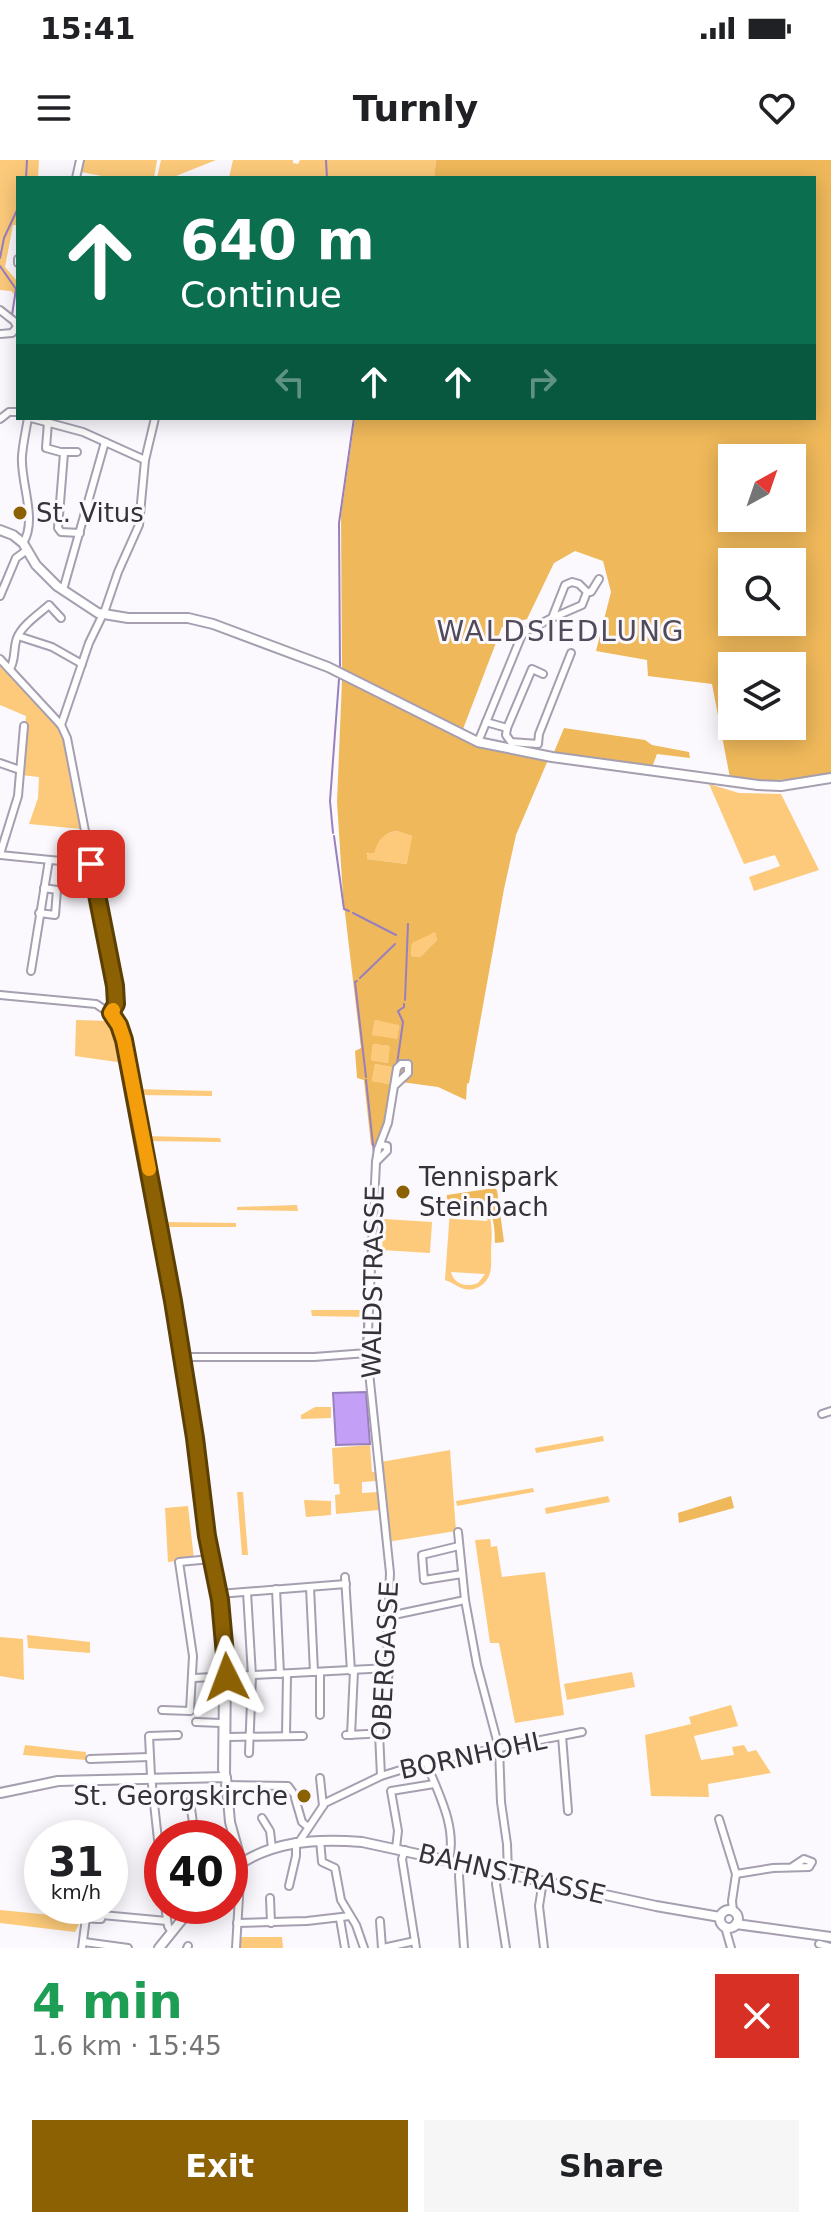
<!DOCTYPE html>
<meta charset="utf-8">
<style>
:root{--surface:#fff;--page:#f6f6f6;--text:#202124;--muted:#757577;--accent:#8c6104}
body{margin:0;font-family:"DejaVu Sans",sans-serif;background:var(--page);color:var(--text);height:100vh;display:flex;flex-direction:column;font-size:30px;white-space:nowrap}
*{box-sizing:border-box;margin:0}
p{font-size:26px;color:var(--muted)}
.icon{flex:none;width:44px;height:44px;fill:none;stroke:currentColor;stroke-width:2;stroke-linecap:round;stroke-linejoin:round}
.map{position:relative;height:1788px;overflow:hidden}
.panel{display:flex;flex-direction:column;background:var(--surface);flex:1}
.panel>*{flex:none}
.banner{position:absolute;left:16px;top:16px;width:800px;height:244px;border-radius:0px;box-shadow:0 4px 20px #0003;background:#0b6e4f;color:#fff;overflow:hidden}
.needle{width:52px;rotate:40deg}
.controls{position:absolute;left:718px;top:284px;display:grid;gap:16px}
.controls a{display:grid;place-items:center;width:88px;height:88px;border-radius:0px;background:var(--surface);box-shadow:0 4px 20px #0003;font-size:40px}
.speed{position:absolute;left:24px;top:1660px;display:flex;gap:16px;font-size:40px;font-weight:700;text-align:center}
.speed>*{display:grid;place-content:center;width:104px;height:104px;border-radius:50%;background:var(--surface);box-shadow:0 4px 20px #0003;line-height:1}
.speed small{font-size:20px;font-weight:400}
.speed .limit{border:12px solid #d22;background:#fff;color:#111}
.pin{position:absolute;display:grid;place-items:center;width:68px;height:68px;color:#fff;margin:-34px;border-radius:16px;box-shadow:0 4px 12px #0006}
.me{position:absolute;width:88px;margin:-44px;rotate:357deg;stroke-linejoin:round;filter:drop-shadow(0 0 6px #0008)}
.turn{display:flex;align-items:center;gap:28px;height:168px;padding:0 32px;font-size:36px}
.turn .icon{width:104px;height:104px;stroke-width:2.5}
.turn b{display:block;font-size:56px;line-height:68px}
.lanes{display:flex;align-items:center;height:76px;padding:0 32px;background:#0003;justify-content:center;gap:40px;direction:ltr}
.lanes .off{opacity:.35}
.round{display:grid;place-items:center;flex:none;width:84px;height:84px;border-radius:0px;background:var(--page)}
.head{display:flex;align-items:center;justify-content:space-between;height:136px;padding:0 32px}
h1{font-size:48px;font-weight:700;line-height:60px;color:#1e9e55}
.button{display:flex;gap:16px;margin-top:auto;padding:16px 32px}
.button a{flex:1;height:92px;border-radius:0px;background:var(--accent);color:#fff;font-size:32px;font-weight:700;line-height:92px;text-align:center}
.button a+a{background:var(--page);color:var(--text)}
.status{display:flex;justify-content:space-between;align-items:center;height:56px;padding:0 40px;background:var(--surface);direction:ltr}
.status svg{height:22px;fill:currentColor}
header{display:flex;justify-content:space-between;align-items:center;height:104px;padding:0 32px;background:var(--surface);font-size:36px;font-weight:700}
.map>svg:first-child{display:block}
.green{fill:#fcca7a;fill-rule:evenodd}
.forest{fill:#efb85a;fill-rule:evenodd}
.water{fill:#c39ff6;stroke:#987fbe;stroke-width:2}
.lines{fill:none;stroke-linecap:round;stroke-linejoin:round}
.stream{stroke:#987fbe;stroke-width:2}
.minor-casing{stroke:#a59fb0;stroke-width:10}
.major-casing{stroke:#a59fb0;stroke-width:12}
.minor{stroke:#fff;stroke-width:6}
.major{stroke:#fff;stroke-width:8}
.route-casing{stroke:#5b3f03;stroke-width:20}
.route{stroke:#8c6104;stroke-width:14}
.slow{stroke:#f59e0b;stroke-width:14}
.poi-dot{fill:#8c6104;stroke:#fbf9fd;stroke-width:3}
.labels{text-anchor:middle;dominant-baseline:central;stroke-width:6;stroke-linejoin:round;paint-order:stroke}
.poi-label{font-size:26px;fill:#35333a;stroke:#fbf9fd;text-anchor:start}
.street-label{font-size:26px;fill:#35333a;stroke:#fbf9fd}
.neighbourhood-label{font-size:28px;letter-spacing:2px;fill:#504a5a;stroke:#fbf9fd}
</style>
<div class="status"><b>15:41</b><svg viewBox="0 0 49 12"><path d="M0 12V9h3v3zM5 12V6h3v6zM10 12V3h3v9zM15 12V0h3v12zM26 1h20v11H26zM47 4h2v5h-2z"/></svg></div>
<header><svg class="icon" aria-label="menu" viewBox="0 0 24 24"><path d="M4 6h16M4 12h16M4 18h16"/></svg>Turnly<svg class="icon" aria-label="heart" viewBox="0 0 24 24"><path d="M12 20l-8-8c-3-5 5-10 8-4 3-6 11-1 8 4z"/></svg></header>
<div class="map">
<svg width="831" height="1788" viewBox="0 0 831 1788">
<rect width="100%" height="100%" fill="#fbf9fd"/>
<!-- green -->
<g class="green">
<polygon points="0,0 39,0 38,18 18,18 18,65 13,65 5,107 18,122 18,138 11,131 0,130"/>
<polygon points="83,0 157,0 154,18 112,18 81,12"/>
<polygon points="161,0 216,0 171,18 157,18"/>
<polygon points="233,0 293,0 293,3 298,4 300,0 436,0 434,18 229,18"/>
<polygon points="0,502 59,568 65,579 82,669 29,664 38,638 39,617 21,615 26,556 0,545"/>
<polygon points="709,624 739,633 781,634 819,710 754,731 749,717 780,706 775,695 744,704"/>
<path d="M397,671l15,5 -4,28 -42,-5c2,-14 17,-26 31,-28z"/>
<polygon points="435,771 437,780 420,797 411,796 412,782"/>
<polygon points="76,860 112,861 118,871 124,903 75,896"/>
<polygon points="375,860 399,864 397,880 372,875"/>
<polygon points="373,884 391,886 388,903 371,900"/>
<polygon points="375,904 392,907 389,924 372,921"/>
<polygon points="136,929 212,931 212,936 138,935"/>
<polygon points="146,976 220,978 221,982 147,981"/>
<path d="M466,1043c30,-2 26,27 25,48 0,8 1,18 -2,25 -3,6 -8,11 -15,13 -12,3 -19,-6 -29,-9l5,-70h5zM467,1047l13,3 8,11 -34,-2 5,-8zM451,1112l34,2 -7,9c-12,5 -24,1 -27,-11z"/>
<polygon points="297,1045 298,1051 237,1050 237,1047"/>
<polygon points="384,1059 432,1062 430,1093 382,1090"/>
<polygon points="164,1062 236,1063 236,1067 164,1067"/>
<polygon points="311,1150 367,1150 367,1157 312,1156"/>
<polygon points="315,1247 331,1247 331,1258 301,1259 301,1255"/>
<polygon points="603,1276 604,1281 536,1293 535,1288"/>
<polygon points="370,1285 372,1312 375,1312 376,1321 362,1322 362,1333 377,1332 379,1350 336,1354 335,1335 340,1334 339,1324 334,1324 332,1288"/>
<polygon points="450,1290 456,1371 387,1382 381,1302"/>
<polygon points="533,1328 534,1332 457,1346 456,1341"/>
<polygon points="237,1332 243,1332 248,1395 242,1395"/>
<polygon points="608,1336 610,1342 546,1354 545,1348"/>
<polygon points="304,1340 331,1341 331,1355 306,1357"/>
<polygon points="188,1346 194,1399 168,1402 165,1348"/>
<polygon points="490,1379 491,1387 497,1386 502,1417 545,1412 564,1555 515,1563 499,1483 490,1483 475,1380"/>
<polygon points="27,1475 90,1482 90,1493 28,1488"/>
<polygon points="0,1477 23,1479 24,1520 0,1516"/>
<polygon points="632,1512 635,1527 567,1540 564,1524"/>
<polygon points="731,1545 738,1566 694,1576 701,1600 734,1595 732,1587 744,1585 748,1592 756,1590 771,1613 708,1624 709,1637 651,1636 645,1575 691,1564 689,1557"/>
<polygon points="25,1585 86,1592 86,1600 23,1595"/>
<polygon points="0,1750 82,1758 75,1772 0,1763"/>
<polygon points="239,1777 282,1777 283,1788 239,1788"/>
</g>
<!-- forest -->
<g class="forest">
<path d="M436,0h395v614c-35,6 -65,8 -101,4l-18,-94 -64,-8 -1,-16 -51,-9 15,-59 -8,-31 -28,-10 -21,12 -27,56 -25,8 -39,102 -121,-60 -1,-154 14,-97h459v-240h-380zM732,298h60v60h-60zM732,402h60v60h-60zM732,506h60v60h-60z"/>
<path d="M342,520l134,63 72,17 -32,75 -12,54 -35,194 -2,1 -1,16 -28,-13 -44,-6 -14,64h-9l-7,-65 -7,-2 -2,-27 6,-3 -18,-152 -6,-94zM397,671l15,5 -5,28 -40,-5v-6h7c4,-13 9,-20 23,-22zM435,772l2,8 -17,17 -9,-1 1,-13zM375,860l24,5 -2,14 -25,-4zM373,884l17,2 -2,17 -17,-3zM375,904l17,3 -3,17 -17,-3z"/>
<polygon points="564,568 645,580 652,585 689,592 690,598 657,594 651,610 552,597"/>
<path d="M494,1028l3,2 7,52 -9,1c0,-19 -2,-48 -30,-41 -7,2 -11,5 -19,5l1,-12z"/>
<polygon points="731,1336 734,1348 679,1363 678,1353"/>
</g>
<!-- water -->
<polygon class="water" points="366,1232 370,1284 336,1285 333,1233"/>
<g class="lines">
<!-- stream -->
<g class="stream">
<polyline points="326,0 327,18"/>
<polyline points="26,18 27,0"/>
<polyline points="0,98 4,78 18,48"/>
<polyline points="0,106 16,129 12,155"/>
<polyline points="340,507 339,363 354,258"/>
<polyline points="333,673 330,641 339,519"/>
<polyline points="334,676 344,749 349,751"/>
<polyline points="353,753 396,775"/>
<polyline points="360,818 395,784"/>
<polyline points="357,821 355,822 366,917"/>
<polyline points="405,840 408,764"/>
<polyline points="397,904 403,862 398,851 404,847 404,844"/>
<polyline points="366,920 374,994"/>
<polyline points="363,1187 369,1076"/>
</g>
<defs>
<g id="minor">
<polyline points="76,18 80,0"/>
<polyline points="18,99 18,103"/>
<polyline points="0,150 14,161 18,168"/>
<polyline points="0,174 12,173 17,167"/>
<polyline points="31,258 83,272 145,300"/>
<polyline points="0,259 9,252 18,252"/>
<polyline points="48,262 46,288 64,293 58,368 61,372 80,373"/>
<polyline points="63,292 77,292"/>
<path d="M23,383c15,-23 -3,-61 -1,-87 1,-13 4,-26 6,-38"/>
<polygon points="572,422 579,424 587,432 582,445 552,458 565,425"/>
<polyline points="63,430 105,282"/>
<polyline points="587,432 591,432 599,419"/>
<polyline points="0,436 16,398 27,390"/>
<polyline points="18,476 52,487 82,504"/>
<polyline points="0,499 61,565 67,578 115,826 116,844 111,853"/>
<path d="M10,509c6,-10 3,-21 7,-31 5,-13 22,-24 32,-33l12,13"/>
<polyline points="486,562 507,568 506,575 511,582 538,584 539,574 571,493"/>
<polyline points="61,565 89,483 105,450 118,412 139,365 145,300 155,258"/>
<polyline points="507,568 532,509 543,514"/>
<polyline points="478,582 521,477 526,471 552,458"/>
<polyline points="0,603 20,610"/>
<polyline points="0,694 18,636 24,566"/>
<polyline points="0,695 91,704"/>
<polyline points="39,753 55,755 57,730 44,728"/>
<polyline points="31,811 49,700"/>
<polyline points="0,835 96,844 114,856 122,872 173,1141 195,1278 207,1376 220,1440 227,1502 226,1617"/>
<polyline points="376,1002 387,991 387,986 381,985"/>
<polyline points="182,1197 314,1197 367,1193"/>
<polyline points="822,1254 831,1251"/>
<polyline points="458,1372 465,1440 477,1505 499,1588 501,1642 507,1684 508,1713"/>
<polyline points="459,1386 422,1395 424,1420 462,1414"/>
<polyline points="345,1417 351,1511"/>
<polyline points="310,1427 314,1512"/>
<polyline points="276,1429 280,1514"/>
<polyline points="247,1432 252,1516 249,1593"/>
<polyline points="219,1434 346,1424"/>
<polyline points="389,1456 465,1440"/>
<polyline points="194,1518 389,1508"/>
<polyline points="223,1527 222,1610 225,1615"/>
<polyline points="162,1550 190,1551 193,1496 179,1402 211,1399"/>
<polyline points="320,1555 320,1512"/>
<polyline points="196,1562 221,1563"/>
<polyline points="346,1575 368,1574"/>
<polyline points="351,1575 354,1511"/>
<polyline points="286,1576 287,1514"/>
<polyline points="562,1576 568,1651"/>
<polyline points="227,1577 303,1576"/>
<polyline points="90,1599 149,1597"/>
<path d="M426,1602c12,31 31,64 23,98"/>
<polyline points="381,1616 379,1573 389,1512 387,1480 390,1413 367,1193 376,1002 378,989 388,963 397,908 401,904 408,904 408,913 394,926"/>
<polyline points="320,1618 323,1646"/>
<polyline points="225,1625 288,1626 293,1633"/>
<polyline points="295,1638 302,1662 308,1667"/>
<polyline points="190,1641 195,1678"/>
<polyline points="262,1658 270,1671 272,1688"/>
<polyline points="719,1659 736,1714 732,1741 733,1751"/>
<polyline points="320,1680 322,1702 335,1708 341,1740 356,1765 364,1788"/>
<polyline points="299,1682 325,1643 381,1616 426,1602 582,1572"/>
<polyline points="396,1688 398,1671 391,1631 434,1624"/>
<polyline points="405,1690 402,1699 416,1788"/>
<polyline points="461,1703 459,1716 464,1788"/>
<polyline points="499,1711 496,1724 506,1788"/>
<polyline points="736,1714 773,1708 809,1707 812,1702 804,1699 792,1707"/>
<polyline points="162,1716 151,1616 149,1576 178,1575"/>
<polyline points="543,1721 539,1746 544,1788"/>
<polyline points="289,1726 296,1696 296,1682"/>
<polyline points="270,1738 271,1763"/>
<polyline points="165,1746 168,1766 171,1771"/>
<polyline points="102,1755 98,1755 97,1759 101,1759 102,1755 167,1761"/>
<polyline points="340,1759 345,1788"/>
<polyline points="380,1761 382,1788"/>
<polyline points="237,1763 307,1761 350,1756"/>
<polyline points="725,1767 731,1788"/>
<polyline points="84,1782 128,1788"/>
<polyline points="819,1784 831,1787"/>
<polyline points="82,1788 86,1758 97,1759"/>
<polyline points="187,1788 188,1786"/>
<polyline points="236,1788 241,1702"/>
<polyline points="383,1788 415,1781"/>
</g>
<g id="major">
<polyline points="0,370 13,375 23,383 36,405 57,426 98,453 128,458 188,458 213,464 328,507 478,582 552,597 758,625 781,626 831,618"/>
<polyline points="0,1633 58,1621 226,1617 230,1662 241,1702"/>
<path d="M230,1711c38,-30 85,-33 132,-29l294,64 64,11"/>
<circle cx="729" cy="1759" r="9"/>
<polyline points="736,1764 831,1777"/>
<polyline points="159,1788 193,1746"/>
</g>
</defs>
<!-- minor casing -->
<use href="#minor" class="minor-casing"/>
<!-- major casing -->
<use href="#major" class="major-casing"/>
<!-- minor -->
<use href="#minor" class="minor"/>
<!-- major -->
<use href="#major" class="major"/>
</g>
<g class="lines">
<defs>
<polyline id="route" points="91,704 115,826 116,844 111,853 119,865 124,880 173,1141 195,1278 207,1376 220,1440 227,1517"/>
</defs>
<!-- route casing -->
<use href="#route" class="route-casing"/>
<!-- route -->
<use href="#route" class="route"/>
<!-- slow -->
<polyline class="slow" points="113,850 111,853 119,865 124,880 149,1009"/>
</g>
<!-- markers -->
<g class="poi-dot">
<circle cx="20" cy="353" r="8"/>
<circle cx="403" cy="1032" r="8"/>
<circle cx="304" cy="1636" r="8"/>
</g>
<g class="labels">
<!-- poi labels -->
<g class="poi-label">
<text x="36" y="353">St. Vitus</text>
<text x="419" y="1017">Tennispark<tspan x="419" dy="30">Steinbach</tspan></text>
<text x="288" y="1636" text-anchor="end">St. Georgskirche</text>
</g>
<!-- street labels -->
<g class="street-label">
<text transform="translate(373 1122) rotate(-89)">WALDSTRASSE</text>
<text transform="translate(385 1501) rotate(-87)">OBERGASSE</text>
<text transform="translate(473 1595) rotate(-12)">BORNHOHL</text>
<text transform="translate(512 1714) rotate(13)">BAHNSTRASSE</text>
</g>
<!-- neighbourhood labels -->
<g class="neighbourhood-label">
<text x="561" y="471">WALDSIEDLUNG</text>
</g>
</g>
</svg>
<div class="controls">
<a><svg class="needle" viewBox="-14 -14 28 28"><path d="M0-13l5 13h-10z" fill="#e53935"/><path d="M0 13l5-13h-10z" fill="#757577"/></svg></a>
<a><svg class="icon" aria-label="search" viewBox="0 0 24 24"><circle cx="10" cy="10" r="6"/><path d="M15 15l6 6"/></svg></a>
<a><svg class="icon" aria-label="layers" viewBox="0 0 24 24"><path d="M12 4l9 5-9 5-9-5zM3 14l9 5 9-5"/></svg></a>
</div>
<div class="speed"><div>31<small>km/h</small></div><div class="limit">40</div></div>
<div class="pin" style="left:91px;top:704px;background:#d93025"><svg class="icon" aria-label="arrive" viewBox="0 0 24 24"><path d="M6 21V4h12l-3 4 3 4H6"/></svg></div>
<svg class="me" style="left:227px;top:1517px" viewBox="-20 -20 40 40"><path d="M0-17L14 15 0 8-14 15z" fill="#8c6104" stroke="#fff" stroke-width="4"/></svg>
<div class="banner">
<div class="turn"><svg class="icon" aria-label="ahead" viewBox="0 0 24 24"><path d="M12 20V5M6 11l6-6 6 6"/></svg><div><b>640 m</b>Continue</div></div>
<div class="lanes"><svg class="icon off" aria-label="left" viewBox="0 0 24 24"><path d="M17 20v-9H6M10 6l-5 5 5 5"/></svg><svg class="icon" aria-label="ahead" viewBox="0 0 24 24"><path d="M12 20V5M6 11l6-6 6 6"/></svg><svg class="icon" aria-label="ahead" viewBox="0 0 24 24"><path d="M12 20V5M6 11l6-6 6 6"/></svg><svg class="icon off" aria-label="right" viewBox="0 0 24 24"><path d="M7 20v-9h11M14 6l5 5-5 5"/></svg></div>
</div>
</div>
<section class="panel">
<div class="head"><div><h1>4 min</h1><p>1.6 km · 15:45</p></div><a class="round" style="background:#d93025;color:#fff"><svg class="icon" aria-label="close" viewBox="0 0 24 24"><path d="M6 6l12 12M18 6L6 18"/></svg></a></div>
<div class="button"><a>Exit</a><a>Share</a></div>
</section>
